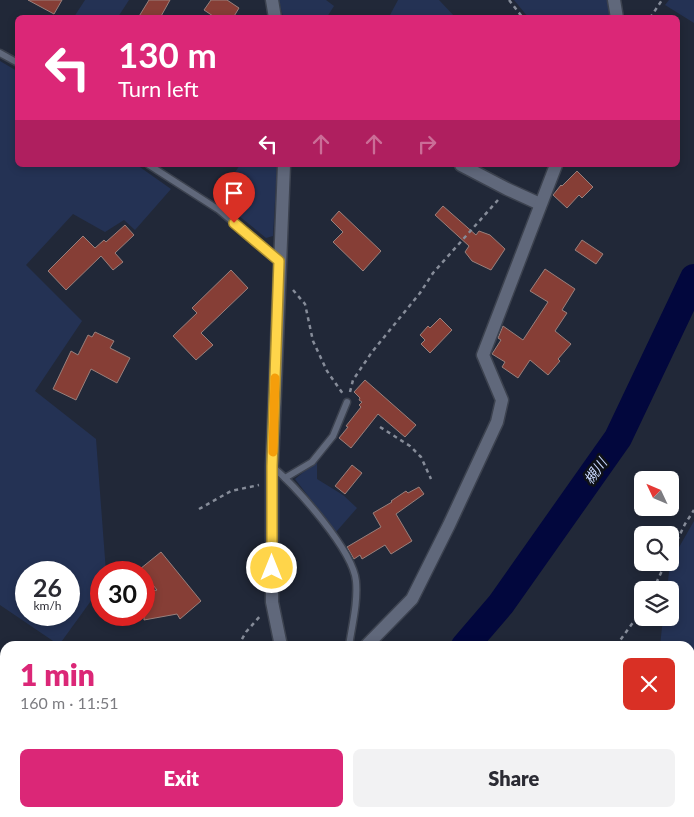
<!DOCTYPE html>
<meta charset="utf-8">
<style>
:root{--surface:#fff;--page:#f2f2f3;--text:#2b2b33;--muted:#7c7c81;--accent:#db2777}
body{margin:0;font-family:Lato,"Noto Sans JP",sans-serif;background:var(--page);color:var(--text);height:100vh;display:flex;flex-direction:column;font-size:19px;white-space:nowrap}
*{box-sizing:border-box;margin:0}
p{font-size:16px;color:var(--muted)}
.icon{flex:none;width:28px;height:28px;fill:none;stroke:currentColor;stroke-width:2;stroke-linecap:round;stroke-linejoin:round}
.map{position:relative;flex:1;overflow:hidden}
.panel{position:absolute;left:0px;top:641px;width:695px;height:176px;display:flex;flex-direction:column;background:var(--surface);border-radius:15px 15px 0 0;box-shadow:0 2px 8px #0003}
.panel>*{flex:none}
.hud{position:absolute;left:15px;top:15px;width:665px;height:152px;border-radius:8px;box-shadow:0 2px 8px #0003;background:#db2777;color:#fff;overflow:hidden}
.needle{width:32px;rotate:314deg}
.tools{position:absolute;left:634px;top:471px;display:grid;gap:10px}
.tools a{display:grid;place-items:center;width:45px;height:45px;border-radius:8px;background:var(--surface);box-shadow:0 2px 8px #0003;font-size:25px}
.speed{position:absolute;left:15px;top:561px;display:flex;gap:10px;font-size:25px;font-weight:700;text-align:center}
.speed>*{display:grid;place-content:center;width:65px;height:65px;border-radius:50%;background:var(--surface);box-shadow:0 2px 8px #0003;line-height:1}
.speed small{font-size:12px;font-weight:400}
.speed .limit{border:8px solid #d22;background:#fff;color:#111}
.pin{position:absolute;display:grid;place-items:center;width:42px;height:42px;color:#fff;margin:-51px -21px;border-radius:50% 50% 50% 0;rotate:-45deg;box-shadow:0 0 5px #0007}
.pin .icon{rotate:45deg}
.me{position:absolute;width:55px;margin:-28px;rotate:0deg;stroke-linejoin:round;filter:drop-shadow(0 0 4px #0008)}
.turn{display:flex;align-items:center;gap:18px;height:105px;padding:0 20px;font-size:22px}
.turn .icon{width:65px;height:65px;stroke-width:2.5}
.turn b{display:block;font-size:35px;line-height:42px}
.lanes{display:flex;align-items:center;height:48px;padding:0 20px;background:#0003;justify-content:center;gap:25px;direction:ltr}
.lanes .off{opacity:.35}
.round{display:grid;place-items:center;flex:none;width:52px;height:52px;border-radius:8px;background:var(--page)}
.overview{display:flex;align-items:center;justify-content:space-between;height:85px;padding:0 20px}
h1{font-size:30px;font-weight:800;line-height:38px;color:var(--accent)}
.cta{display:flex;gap:10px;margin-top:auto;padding:10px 20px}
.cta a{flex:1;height:58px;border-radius:8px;background:var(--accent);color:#fff;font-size:20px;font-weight:800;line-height:58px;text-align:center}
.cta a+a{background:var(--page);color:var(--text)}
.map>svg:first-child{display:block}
.green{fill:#243254;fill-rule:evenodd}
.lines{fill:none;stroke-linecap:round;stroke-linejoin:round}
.river{stroke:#02073d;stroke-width:28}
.building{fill:#863e36;stroke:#99807c}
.service-casing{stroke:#3c424f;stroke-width:9}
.minor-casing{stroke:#3c424f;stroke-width:15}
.path{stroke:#868c99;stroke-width:2.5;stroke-dasharray:4 4;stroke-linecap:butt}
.service{stroke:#60687b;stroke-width:6}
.minor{stroke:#60687b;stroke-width:12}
.route-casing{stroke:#a68a30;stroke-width:12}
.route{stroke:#ffd54a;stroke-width:9}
.slow{stroke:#f59e0b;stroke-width:9}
.labels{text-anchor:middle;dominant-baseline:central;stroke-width:5;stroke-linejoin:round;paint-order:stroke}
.water-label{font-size:14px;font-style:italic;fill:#cad9fd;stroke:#0e1118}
</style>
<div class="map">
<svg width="694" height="817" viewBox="0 0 694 817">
<rect width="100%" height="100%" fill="#212838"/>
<!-- green -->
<g class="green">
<polygon points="85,0 129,0 118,17 74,17"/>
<polygon points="279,0 326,0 334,6 327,17 283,17"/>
<polygon points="398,0 439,0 455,17 389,17"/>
<polygon points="514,0 607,0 612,17 528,17"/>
<polygon points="669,0 694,0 694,23 665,5"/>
<path d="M0,61l17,10 1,94h119l34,24 -36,41 -11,-10 -19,12 -32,-18 -47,51 56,56 -47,70 61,48 10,133h-5v15l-42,58 -59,-40zM69,572v43h-43v-43z"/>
<polygon points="240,165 277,165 273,236 266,238 217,198"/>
<polygon points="317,461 317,479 343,495 357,508 336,532 295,479"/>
<polygon points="694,521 694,817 645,817 645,813 690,812 690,646 660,646 663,618 670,618 670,590 667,590 670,563"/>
</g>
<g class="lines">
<!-- river -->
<g class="river">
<polyline points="465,646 501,604 618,438 694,278"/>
<polyline points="337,817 340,812"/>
</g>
</g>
<!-- building -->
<g class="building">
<polygon points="28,0 62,0 54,14"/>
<polygon points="149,0 170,0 160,18 138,18"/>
<polygon points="211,0 227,0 239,8 233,18 216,18 204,10"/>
<polygon points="577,171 593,187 582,198 579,195 567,208 553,195 561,185 562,186"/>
<polygon points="443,206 476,235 479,231 490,235 505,249 491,270 472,261 465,252 469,246 435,215"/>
<polygon points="339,211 381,251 363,271 333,242 343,232 331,220"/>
<polygon points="125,225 134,235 115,253 123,262 113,270 101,256 66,290 48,271 83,236 95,248 104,240 106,242"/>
<polygon points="582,240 603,254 596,264 575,250"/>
<polygon points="545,269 575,289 562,310 567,313 555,331 571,344 558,359 560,361 548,375 530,360 518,378 502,367 505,362 492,354 501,340 498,338 503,326 523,340 548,302 530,291"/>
<polygon points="231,270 248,288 201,333 213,345 196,360 173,336 197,313 192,308"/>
<polygon points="440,318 452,330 430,353 421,344 425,340 420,335 428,326 430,328"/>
<polygon points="95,332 114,341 110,348 130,358 117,383 91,369 76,400 53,389 71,351 78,355 88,335 92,337"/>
<polygon points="365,380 416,425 405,437 378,414 351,448 339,438 348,427 346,426 361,407 359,405 362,402 359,400 360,398 354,392"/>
<polygon points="352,465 362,473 345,494 335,486"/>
<polygon points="419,487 424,494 396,514 412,541 391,554 385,545 362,559 360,555 354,559 347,547 381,527 373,513 392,502 391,501 406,491 408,493"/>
<polygon points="161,552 201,601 180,619 177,614 144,620 144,592 157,590 140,569"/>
</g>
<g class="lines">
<defs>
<g id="service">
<polyline points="0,53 18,63"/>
<polyline points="149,165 219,210 279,261"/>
<path d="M273,467c24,21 80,83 83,114 2,22 -4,44 -7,65"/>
<polyline points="285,478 312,462 333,436 347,402"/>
</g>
<g id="minor">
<polyline points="272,0 275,18"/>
<polyline points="614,0 617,18"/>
<polyline points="461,165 507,189 540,204"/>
<polyline points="281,646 272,602 272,466 284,165"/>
<polyline points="366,646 412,599 449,525 497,422 502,400 483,355 556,165"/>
<polyline points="437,812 442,817"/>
</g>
</defs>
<!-- service casing -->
<use href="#service" class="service-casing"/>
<!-- minor casing -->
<use href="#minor" class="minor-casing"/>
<!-- path -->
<g class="path">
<polyline points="509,0 523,18"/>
<polyline points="650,18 662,0"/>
<polyline points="293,290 305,304 313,341 327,371 343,394"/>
<polyline points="350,392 353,380 372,352 420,293 433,273 498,200"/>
<polyline points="380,427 410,446 421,457 431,479"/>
<polyline points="199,509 231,491 259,485"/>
<polyline points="670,555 685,524 694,510"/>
<polyline points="653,590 666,562"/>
<polyline points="238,646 246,632 261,615"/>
<polyline points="616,646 642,610"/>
<polyline points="169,812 171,817"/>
<polyline points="473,817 477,812"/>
<polyline points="610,817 610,812"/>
</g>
<!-- service -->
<use href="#service" class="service"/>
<!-- minor -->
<use href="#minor" class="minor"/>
</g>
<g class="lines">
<defs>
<polyline id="route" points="234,223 279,261 272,466 272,568"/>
</defs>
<!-- route casing -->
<use href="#route" class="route-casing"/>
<!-- route -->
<use href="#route" class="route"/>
<!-- slow -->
<polyline class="slow" points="273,452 275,378"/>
</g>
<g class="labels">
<!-- water labels -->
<g class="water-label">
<text transform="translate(595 471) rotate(-55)">槻川</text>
</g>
</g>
</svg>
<div class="tools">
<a><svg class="needle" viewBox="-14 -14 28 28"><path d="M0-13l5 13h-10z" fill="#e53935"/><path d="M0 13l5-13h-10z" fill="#7c7c81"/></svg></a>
<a><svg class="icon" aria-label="search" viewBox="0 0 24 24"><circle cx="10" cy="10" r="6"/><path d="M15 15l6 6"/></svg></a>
<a><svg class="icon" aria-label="layers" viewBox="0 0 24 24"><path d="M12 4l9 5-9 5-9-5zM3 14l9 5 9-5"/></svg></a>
</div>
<div class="speed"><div>26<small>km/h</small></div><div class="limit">30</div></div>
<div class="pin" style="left:234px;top:223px;background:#d93025"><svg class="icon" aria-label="arrive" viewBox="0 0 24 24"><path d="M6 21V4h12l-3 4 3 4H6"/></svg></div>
<svg class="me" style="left:272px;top:568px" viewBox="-20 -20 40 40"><circle r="17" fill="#ffd54a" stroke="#fff" stroke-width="3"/><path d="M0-11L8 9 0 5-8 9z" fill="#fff"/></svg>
<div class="hud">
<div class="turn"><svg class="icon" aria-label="left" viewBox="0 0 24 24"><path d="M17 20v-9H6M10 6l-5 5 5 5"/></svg><div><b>130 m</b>Turn left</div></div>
<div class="lanes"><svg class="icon" aria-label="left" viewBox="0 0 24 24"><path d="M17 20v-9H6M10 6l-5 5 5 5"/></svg><svg class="icon off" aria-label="ahead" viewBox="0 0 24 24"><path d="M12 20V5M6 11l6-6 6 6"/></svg><svg class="icon off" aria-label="ahead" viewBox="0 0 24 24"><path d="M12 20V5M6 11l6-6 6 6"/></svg><svg class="icon off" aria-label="right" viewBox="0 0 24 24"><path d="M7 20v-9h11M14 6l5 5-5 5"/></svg></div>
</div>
<section class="panel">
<div class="overview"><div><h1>1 min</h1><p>160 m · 11:51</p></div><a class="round" style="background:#d93025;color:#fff"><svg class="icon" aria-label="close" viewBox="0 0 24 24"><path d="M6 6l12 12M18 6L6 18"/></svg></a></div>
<div class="cta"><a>Exit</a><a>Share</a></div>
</section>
</div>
